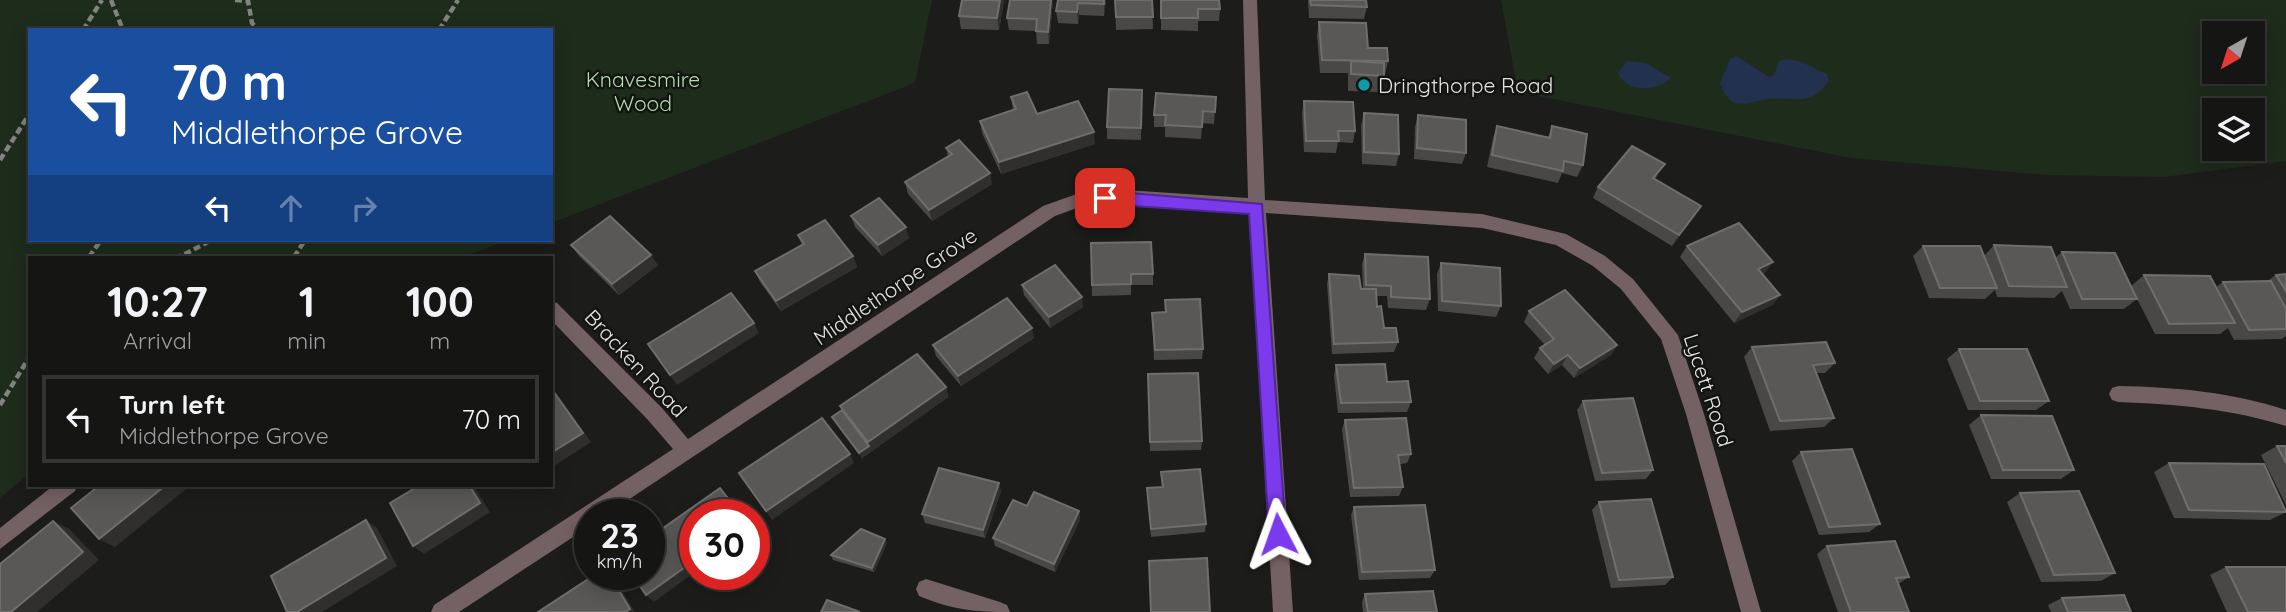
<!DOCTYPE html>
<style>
:root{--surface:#151514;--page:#1e1e1d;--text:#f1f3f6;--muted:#9d9fa0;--line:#343434}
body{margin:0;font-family:Quicksand,sans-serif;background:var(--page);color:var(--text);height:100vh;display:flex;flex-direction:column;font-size:26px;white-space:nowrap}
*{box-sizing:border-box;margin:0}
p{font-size:23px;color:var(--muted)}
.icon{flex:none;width:38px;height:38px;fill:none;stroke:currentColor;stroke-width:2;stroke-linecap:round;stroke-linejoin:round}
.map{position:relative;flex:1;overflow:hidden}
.panel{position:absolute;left:28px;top:256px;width:525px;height:231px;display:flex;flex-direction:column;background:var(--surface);border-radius:0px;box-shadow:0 4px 18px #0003,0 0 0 2px var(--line)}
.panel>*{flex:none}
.top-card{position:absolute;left:28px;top:28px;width:525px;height:214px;border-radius:0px;box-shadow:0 4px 18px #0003,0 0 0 2px var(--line);background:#1a4fa0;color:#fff;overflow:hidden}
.needle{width:46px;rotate:219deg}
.controls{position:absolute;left:2202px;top:21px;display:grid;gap:14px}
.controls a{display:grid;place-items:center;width:63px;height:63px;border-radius:0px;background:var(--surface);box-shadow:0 4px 18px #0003,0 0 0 2px var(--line);font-size:35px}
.speed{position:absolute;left:574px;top:499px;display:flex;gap:14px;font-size:35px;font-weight:700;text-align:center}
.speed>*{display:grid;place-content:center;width:91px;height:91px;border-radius:50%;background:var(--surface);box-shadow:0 4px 18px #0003,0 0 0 2px var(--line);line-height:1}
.speed small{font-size:18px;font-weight:400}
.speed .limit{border:10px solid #d22;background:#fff;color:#111}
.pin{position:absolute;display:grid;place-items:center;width:60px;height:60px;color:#fff;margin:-30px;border-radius:14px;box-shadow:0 4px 10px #0006}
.me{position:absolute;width:77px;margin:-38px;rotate:356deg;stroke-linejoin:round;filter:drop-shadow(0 0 5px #0008)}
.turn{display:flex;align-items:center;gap:24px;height:147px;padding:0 28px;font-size:32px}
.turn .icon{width:91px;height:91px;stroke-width:2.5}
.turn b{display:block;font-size:49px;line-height:60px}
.lanes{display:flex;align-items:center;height:66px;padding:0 28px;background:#0003;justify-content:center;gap:35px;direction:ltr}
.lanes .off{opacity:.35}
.eta{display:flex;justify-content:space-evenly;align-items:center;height:119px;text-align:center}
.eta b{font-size:42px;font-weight:700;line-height:49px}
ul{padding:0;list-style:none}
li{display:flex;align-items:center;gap:21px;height:88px;margin:0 14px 10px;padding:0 14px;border:4px solid var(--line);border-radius:0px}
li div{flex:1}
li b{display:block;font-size:26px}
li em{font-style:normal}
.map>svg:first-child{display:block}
.green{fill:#1e2c1c;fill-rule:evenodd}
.water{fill:#22314d}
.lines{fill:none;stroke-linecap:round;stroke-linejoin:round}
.path{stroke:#838381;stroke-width:4.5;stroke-dasharray:7 3.5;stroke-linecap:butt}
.minor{fill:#746163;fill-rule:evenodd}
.wall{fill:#494846}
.shaded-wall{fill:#302f2d}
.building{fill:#595856;stroke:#6f6e6c;stroke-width:2}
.route{fill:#7c3aed;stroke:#51269a;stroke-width:2}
.culture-dot{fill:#0f9aa8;stroke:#131311;stroke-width:2.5}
.labels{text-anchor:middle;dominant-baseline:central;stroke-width:5;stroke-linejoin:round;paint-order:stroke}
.park-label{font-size:21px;fill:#b1dfab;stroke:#131311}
.poi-label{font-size:21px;fill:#e3e3e1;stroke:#131311;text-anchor:start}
.street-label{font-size:21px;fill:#e3e3e1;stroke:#131311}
</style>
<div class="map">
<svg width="2286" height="612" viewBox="0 0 2286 612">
<rect width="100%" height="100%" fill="#1c1c1a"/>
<!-- green -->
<g class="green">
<polygon points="0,0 932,0 915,83 551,223 551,30 30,30 30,240 508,240 462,257 30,257 30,473 0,498"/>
<path d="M1501,0h785v161l-122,16 -119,-2 -194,-17 -333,-66zM2214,33h38v39h-38zM2214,110h38v39h-38z"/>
</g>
<!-- water -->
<g class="water">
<path d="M1737,56l32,21 5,-2 5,-14c17,-6 33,7 48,13l2,6c-17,28 -35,16 -60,19 -23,3 -38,15 -49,-16l10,-24z"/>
<path d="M1627,61l19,2 25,15c-14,14 -45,15 -53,-5z"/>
</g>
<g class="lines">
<!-- path -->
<g class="path">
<polyline points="111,0 123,30"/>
<polyline points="235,0 248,1 252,23 258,30"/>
<polyline points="83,30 102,0"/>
<polyline points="439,30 458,0"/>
<polyline points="0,160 30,113"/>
<polyline points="89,257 101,240"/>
<polyline points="164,257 181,256 212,240"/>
<polyline points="294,257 305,240"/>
<polyline points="0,405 30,356"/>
</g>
<!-- minor -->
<g class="minor">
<polygon points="1243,0 1257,0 1265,200 1482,214 1566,234 1605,256 1633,279 1678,335 1704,414 1761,612 1741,612 1686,414 1661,339 1621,289 1593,266 1556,245 1482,228 1266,213 1293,612 1273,612 1249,212 1125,204 1085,205 1055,216 607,514 590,514 590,526 459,612 431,612 434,605 673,449 648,420 551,320 551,301 557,303 662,408 688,439 1043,206 1085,191 1125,190 1248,198"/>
<path d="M2118,386c57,1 113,6 168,24v16c-55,-17 -110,-22 -168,-24l-6,-2 -3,-6 3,-6z"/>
<polygon points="54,485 77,485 75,491 0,549 0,528"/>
<path d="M926,579l74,23 7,3 3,7c-37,0 -56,-2 -91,-16l-3,-7 3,-7z"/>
</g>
</g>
<!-- wall -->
<g class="wall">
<polygon points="962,0 1004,0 999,30 961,29 959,16"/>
<polygon points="1053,0 1049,44 1037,44 1036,31 1009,30 1007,18"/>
<polygon points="1058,0 1106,0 1104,16 1079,15 1078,24 1058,23 1056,11"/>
<polygon points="1115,0 1152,0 1153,29 1116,30"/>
<polygon points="1161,0 1220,9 1219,21 1198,21 1198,31 1161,30"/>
<polygon points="1308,0 1366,0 1367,7 1364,19 1309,18"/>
<polygon points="1319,22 1368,48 1388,61 1385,74 1384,74 1380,92 1348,91 1348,73 1320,73 1317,35"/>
<polygon points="1142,90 1141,140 1107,139 1107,127"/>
<polygon points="1011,97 1037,114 1095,144 1001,174 982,133 980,121 1013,110"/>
<polygon points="1216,97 1214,124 1202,123 1201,139 1165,137 1165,127 1154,127 1154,115"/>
<polygon points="1304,101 1355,131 1353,143 1338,142 1336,153 1304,152 1302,113"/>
<polygon points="1364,113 1399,154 1396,166 1362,164 1361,125"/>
<polygon points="1418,115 1466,153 1462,164 1414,159 1415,127"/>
<polygon points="1497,126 1548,137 1552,126 1583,165 1577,177 1562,173 1558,183 1487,167 1493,138"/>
<polygon points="946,148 992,184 932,221 908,194 905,182 948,157"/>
<polygon points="1658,175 1655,179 1694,217 1672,246 1593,198 1598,187"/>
<polygon points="851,216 909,238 882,256 855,227"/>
<polygon points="798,235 853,256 857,267 781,311 760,282 755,271 802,245"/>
<polygon points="1091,243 1153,274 1153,285 1131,285 1131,295 1092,296"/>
<polygon points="571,245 658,265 619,295 579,256"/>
<polygon points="1994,245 2055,258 2062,252 2131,286 2144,275 2216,287 2223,282 2267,281 2276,275 2286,274 2286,336 2282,339 2234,340 2228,328 2220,334 2155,334 2132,289 2137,299 2124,309 2070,309 2062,291 2054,298 1997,297 1995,290 1985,299 1929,298 1913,256 1923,246 1984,256"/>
<polygon points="1687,246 1765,273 1762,274 1780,295 1772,305 1734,323 1680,257"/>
<polygon points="1365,254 1430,299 1426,310 1388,308 1387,296 1377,296 1377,307 1384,328 1398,342 1394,352 1332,354 1327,284 1329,274 1363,289 1362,264"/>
<polygon points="1441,263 1501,306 1496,317 1438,311 1437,274"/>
<polygon points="1022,285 1083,307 1050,328 1024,295"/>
<polygon points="1165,300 1203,349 1202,359 1154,360 1152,313 1165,312"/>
<polygon points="1529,311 1617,345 1611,355 1574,378 1562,365 1548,374 1534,358 1540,348 1545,345 1524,322"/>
<polygon points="1034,338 961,386 936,356 933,345"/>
<polygon points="1752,347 1835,363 1825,373 1816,373 1834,418 1824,427 1770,431 1744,357"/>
<polygon points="1959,349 2049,401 2036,410 1968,410 1947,359"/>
<polygon points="1336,365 1387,382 1411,402 1407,412 1338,413 1334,375"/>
<polygon points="1148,374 1202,441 1201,450 1150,451"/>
<polygon points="946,387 948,397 862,458 835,422 832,417 842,410 840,406"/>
<polygon points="1583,401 1653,470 1646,479 1595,481 1577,410"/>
<polygon points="1981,415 2074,470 2061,479 1991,479 1969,425"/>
<polygon points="1345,420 1411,454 1407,463 1400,464 1403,487 1399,496 1350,497 1342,429"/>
<polygon points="2277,446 2286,446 2286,505 2261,455"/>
<polygon points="1801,452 1880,524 1869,532 1819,535 1792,461"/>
<polygon points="2169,463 2286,512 2270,520 2174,518 2154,472"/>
<polygon points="1161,472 1206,524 1205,532 1151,537 1147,488 1162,487"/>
<polygon points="1001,491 985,538 925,523 922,514"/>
<polygon points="2020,493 2115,573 2101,581 2041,582 2007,502"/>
<polygon points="1599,502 1673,577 1665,585 1611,588 1592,510"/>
<polygon points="1027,506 1079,511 1080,520 1055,572 995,546 993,538"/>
<polygon points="1354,507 1435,570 1430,578 1359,580 1351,515"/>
<polygon points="887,543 874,572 833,560 831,555"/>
<polygon points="1827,546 1909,577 1898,584 1909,612 1838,612 1817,554"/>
<polygon points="2226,567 2286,612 2227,612 2210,575"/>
<polygon points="1365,594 1437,612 1363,612 1362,602"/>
<polygon points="2062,598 2131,612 2051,612 2048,605"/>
</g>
<!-- shaded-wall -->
<g class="shaded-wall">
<polygon points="1000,0 1004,0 999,30 997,18"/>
<polygon points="1051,0 1053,0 1049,44 1048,32"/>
<polygon points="1104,0 1106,0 1104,16"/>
<polygon points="1078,3 1079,15 1078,24 1077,12"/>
<polygon points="1094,132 1095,144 1001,174 999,162"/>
<polygon points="990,173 992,184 932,221 929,210"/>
<polygon points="1701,206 1694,217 1672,246 1679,235"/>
<polygon points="906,227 909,238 882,256 878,245"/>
<polygon points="651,255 658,265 619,295 612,284"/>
<polygon points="853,256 857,267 781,311 776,301"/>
<polygon points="1773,262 1765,273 1750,279 1758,269"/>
<polygon points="1780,295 1772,305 1734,323 1742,312"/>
<polygon points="1082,297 1083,307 1050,328 1049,317"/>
<polygon points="754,323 759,333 677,385 670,375"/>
<polygon points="1032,328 1034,338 961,386 958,376"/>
<polygon points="1617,345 1611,355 1574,378 1580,368"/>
<polygon points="1568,355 1562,365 1548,374 1554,364"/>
<polygon points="551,387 559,397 591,442 551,468"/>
<polygon points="946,387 948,397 862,458 859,453 869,446 868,442"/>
<polygon points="850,454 854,463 772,520 766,511"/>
<polygon points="999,483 1001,491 985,538 983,530"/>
<polygon points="166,485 191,485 115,547 99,539"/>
<polygon points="469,485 473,485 490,512 424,554 413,546"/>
<polygon points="512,485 525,485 517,490"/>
<polygon points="1079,511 1080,520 1055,572 1054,564"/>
<polygon points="366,520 377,528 397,566 322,612 297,612"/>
<polygon points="53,521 69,529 99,560 37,612 11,612"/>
<polygon points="758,538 764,546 754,554 754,541"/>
<polygon points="885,539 887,543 874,572 872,568"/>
<polygon points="695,560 695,572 654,602 646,595"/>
<polygon points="609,574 611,574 613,576 635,612 625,612"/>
</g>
<!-- building -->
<g class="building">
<polygon points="962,0 1000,0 997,18 959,16"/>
<polygon points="1010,0 1051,0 1048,32 1036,31 1037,19 1007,18"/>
<polygon points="1058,0 1104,0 1104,4 1078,3 1077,12 1056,11"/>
<polygon points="1115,0 1152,0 1153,17 1116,17"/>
<polygon points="1161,0 1219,0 1220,9 1198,9 1198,18 1161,18"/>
<polygon points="1310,0 1366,0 1367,7 1311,5"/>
<polygon points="1319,22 1366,23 1368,48 1387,48 1388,61 1322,60"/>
<polygon points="1351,61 1384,63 1384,76 1351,74"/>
<polygon points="1109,89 1142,90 1141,128 1107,127"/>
<polygon points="1027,92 1037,114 1078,101 1094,132 999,162 980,121 1016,109 1011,97"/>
<polygon points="1156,93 1216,97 1215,112 1203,111 1202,127 1165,125 1166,115 1154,115"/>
<polygon points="1304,101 1353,102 1355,131 1338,131 1339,141 1306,141"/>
<polygon points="1364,113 1398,115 1399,154 1364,152"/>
<polygon points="1418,115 1466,120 1466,153 1417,148"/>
<polygon points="1497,126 1550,138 1552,126 1587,134 1583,165 1564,161 1563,171 1492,155"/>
<polygon points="959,140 990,173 929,210 905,182 952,154 946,148"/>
<polygon points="1632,146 1665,164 1653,178 1701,206 1679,235 1598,187"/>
<polygon points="879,198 906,227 878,245 851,216"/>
<polygon points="610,216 651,255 612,284 571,245"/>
<polygon points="825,220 853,256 776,301 755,271 804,244 798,235"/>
<polygon points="1739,223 1773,262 1758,269 1780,295 1742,312 1687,246"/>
<polygon points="1151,242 1153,274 1131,274 1131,284 1092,285 1091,243"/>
<polygon points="1994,245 2051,247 2067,287 2009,286"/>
<polygon points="1923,246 1980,246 1997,288 1940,288"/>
<polygon points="2062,252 2115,253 2137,299 2082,299"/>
<polygon points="1365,254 1428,257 1430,299 1391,297 1391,286 1366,285"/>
<polygon points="1441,263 1500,268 1501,306 1442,301"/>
<polygon points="1055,265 1082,297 1049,317 1022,285"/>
<polygon points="1329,274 1359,276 1361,289 1376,289 1377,307 1381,306 1384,328 1396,328 1398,342 1334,344"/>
<polygon points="2286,274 2286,291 2276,275"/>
<polygon points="2144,275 2210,276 2235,323 2169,324"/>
<polygon points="2271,281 2286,309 2286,329 2249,330 2223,282"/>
<polygon points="1565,290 1617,345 1580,368 1568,355 1554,364 1540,348 1554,339 1529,311"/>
<polygon points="731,293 754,323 670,375 648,344"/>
<polygon points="1007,298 1032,328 958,376 933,345"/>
<polygon points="1200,299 1203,349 1155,350 1152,313 1166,312 1165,300"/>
<polygon points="1826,342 1835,363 1813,365 1834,418 1780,421 1752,347"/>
<polygon points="1959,349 2027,349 2049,401 1980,401"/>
<polygon points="917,354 946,387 868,442 840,406"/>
<polygon points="1385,364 1387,382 1408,381 1411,402 1341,403 1336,365"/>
<polygon points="1198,373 1202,441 1150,442 1148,374"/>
<polygon points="551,388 583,433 551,453"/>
<polygon points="1633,398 1653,470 1602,473 1583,401"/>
<polygon points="842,410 869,446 859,453 832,417"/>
<polygon points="1981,415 2052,416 2074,470 2003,470"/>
<polygon points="822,418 850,454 766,511 739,473"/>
<polygon points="1406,418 1411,454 1398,455 1403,487 1354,488 1345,420"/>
<polygon points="2277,446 2286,446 2286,463"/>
<polygon points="1852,449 1880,524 1829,527 1801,452"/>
<polygon points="2169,463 2264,464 2286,512 2189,510"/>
<polygon points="939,468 999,483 983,530 922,514"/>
<polygon points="1200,469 1206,524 1151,529 1147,488 1163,487 1161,472"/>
<polygon points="100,485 166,485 99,539 71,508"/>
<polygon points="420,485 469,485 480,503 413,546 390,503"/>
<polygon points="720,488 740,514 695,514 695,560 646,595 632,574 649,574 649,538"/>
<polygon points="2079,491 2115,573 2054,575 2020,493"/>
<polygon points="1034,492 1079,511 1054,564 993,538 1013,500 1027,506"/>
<polygon points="1651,499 1673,577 1619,580 1599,502"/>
<polygon points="1425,505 1435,570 1362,572 1354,507"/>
<polygon points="366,520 386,558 297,612 287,612 271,576"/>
<polygon points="53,521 83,552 11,612 0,612 0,564"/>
<polygon points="861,529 885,539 872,568 831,555"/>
<polygon points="754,533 758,538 754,541"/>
<polygon points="1895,541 1909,577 1896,578 1909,612 1851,612 1827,546"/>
<polygon points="1207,558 1210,612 1151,612 1149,561"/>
<polygon points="2226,567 2286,567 2286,612 2248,612"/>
<polygon points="596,574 609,574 630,609 625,612 538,612"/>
<polygon points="1433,591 1437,612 1368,612 1365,594"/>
<polygon points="2124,595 2131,612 2068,612 2062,598"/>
<polygon points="827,600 860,612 821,612"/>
</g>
<!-- route -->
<polygon class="route" points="1105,191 1262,204 1286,534 1284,540 1278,542 1271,540 1269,534 1249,214 1105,204 1098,198"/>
<!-- markers -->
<circle class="culture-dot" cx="1364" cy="85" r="7"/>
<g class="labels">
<!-- park labels -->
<g class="park-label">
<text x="643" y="79">Knavesmire<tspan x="643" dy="24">Wood</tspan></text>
</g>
<!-- poi labels -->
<g class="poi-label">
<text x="1378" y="85">Dringthorpe Road</text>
</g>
<!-- street labels -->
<g class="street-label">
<text transform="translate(895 286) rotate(-34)">Middlethorpe Grove</text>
<text transform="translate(636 363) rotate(47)">Bracken Road</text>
<text transform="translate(1709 390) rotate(72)">Lycett Road</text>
</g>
</g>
</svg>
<div class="controls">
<a><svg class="needle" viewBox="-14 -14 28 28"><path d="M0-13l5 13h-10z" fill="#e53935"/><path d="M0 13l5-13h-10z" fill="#9d9fa0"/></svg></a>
<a><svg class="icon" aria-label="layers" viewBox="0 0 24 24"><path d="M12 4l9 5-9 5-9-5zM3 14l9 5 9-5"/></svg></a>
</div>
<div class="speed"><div>23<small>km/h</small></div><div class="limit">30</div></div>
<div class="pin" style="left:1105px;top:198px;background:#d93025"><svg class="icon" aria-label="arrive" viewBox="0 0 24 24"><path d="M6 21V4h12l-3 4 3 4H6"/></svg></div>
<svg class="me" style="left:1278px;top:534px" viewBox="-20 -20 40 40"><path d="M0-17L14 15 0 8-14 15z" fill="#7c3aed" stroke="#fff" stroke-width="4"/></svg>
<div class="top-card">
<div class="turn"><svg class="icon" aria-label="left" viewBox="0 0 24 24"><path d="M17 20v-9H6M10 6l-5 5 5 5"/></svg><div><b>70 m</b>Middlethorpe Grove</div></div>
<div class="lanes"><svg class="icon" aria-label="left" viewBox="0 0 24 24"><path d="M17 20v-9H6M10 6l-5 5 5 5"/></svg><svg class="icon off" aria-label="ahead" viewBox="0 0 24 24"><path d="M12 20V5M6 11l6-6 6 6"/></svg><svg class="icon off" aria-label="right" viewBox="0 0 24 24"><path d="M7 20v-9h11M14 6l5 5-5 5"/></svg></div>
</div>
<section class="panel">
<div class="eta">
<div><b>10:27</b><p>Arrival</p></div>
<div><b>1</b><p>min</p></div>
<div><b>100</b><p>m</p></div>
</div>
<ul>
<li><svg class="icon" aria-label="left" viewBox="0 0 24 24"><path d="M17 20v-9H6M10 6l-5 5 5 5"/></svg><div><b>Turn left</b><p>Middlethorpe Grove</p></div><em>70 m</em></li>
</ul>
</section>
</div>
